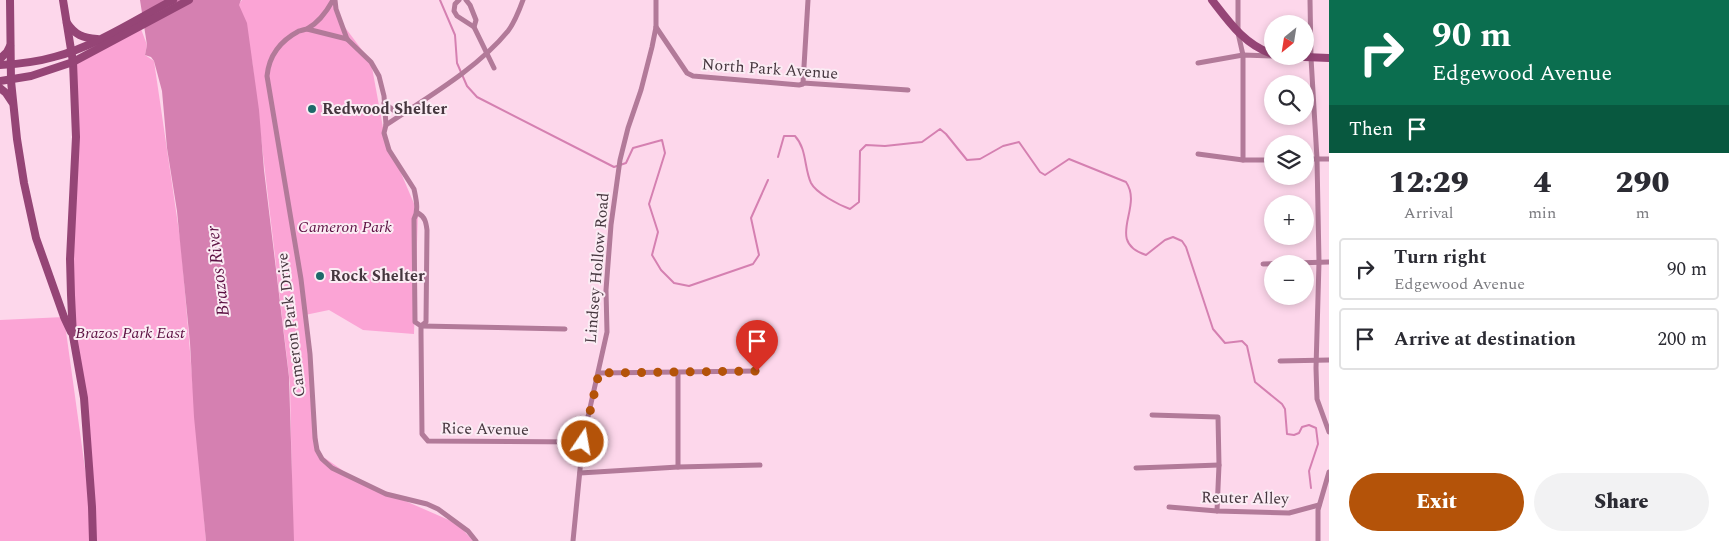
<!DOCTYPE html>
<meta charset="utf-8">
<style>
:root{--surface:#fff;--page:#f2f2f3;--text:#2b2b33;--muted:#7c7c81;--line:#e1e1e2;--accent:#b45309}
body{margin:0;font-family:Spectral,serif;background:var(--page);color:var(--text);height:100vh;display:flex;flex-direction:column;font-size:19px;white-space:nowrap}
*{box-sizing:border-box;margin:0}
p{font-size:16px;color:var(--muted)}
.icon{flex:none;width:28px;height:28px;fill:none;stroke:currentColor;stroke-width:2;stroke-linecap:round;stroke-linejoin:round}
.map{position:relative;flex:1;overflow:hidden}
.side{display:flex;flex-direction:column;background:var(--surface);width:400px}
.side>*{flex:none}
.hud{background:#0b6e4f;color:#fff;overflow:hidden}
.needle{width:32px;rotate:210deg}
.controls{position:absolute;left:1264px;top:15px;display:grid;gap:10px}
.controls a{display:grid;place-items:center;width:50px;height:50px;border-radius:50%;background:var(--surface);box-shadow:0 2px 8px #0003;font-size:25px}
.pin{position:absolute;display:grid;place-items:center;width:42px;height:42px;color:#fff;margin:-51px -21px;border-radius:50% 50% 50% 0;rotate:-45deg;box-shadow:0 0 5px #0007}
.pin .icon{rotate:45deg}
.me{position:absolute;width:55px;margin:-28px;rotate:12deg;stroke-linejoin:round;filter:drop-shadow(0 0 4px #0008)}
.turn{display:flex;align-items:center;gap:18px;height:105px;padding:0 20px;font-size:22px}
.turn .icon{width:65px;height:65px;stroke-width:2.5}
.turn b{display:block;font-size:35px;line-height:42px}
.then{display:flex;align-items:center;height:48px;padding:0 20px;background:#0003;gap:10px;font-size:19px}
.eta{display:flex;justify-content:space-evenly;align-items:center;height:85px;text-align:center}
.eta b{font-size:30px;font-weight:800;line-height:35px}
.primary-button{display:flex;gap:10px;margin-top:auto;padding:10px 20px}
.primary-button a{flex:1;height:58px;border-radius:30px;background:var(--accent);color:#fff;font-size:20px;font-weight:800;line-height:58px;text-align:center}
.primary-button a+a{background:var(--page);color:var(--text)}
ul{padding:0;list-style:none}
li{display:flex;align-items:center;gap:15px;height:62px;margin:0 10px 8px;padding:0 10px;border:2px solid var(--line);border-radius:5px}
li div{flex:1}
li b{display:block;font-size:19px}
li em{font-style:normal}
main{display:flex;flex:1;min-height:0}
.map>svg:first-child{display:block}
.green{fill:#fba4d5}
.water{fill:#d580b1}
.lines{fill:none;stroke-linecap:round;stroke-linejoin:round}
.stream{stroke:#d580b1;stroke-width:2}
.minor{stroke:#b27a99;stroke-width:5}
.secondary{stroke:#954576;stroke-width:8}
.route{stroke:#b45309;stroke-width:9;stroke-dasharray:0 16.2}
.poi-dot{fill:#1d6969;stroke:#fbecf4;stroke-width:2}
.labels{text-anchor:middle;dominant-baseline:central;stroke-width:4;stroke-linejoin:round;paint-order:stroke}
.street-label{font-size:16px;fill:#45363e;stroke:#fbecf4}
.poi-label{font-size:16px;font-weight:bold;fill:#45363e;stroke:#fbecf4;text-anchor:start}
.park-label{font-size:16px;font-style:italic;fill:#5d1143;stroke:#fbecf4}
.water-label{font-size:18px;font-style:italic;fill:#5c1043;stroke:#fbecf4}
</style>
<main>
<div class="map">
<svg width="1329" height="541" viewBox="0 0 1329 541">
<rect width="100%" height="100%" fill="#fdd7eb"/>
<!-- green -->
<g class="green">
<polygon points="242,0 333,0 341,22 371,62 384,133 418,213 414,334 363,330 329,310 305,315 319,454 355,479 458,524 473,541 293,541 290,384 252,61 238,5"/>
<polygon points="141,29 147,45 145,55 154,61 181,245 206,541 0,541 0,320 64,317 88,490 86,430 73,336 71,240 75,146 73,62"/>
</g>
<!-- water -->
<polygon class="water" points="140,0 241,0 239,5 247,23 259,110 264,170 289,377 294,541 206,541 194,417 190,343 177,211 167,148 162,91 154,61 151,57 145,55 147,45"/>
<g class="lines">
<!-- stream -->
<g class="stream">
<polyline points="440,0 455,35 457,63 467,86 477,97 614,167 626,163 633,148 662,140 665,153 649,204 658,232 652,255 661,270 674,283 689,286 753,264 759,255 751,218 768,180"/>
<path d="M778,157l6,-21h11c12,13 9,32 16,47 5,10 28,22 39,26l9,-7 1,-51 6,-6 19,1 37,-4 18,-13 6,5 21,26 13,-1 23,-13 16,-4 21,30 5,3 24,-16 57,23c18,26 -22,59 20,73l19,-15 8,-3 9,4 4,6 27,82 12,14 17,-2 5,5 8,36 27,22 3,5 2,25 7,1 5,-2 3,-6 7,-2 7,3 2,16 -9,27 2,17"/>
</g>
<!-- minor -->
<g class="minor">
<path d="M333,0c-6,11 -15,23 -26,29 -1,0 -7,2 -8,2 -19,10 -30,24 -32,45l34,203 9,75 5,84 2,12 5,9 10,9 54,26 41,10 11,5 30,22 8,10"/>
<path d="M335,0l1,9 11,30 24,23 8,14 5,20 2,29 -2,8 5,17 25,39c2,10 5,21 0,30l1,103 6,4v8l1,100 6,7 155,1"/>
<polyline points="459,0 455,4 454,11 457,16 474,27 494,68"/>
<polyline points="466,0 470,5 476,20 474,27"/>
<polyline points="1238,0 1238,33 1243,55 1243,160"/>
<polyline points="1310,0 1311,58 1317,159 1319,262 1316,368 1317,399 1329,432"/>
<polyline points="656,27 687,73 693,76 799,85 803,84 803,83 908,90"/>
<polyline points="307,29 347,39"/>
<polyline points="1198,63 1243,55 1272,56"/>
<polyline points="803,83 808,0"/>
<polyline points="384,103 400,115"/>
<path d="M386,125c40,-27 91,-56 122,-94 7,-9 11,-20 15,-31"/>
<polyline points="1198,154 1243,160 1272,160"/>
<polyline points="1305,159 1329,159"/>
<path d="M418,213c7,4 8,9 9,17l-1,92 -5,4"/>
<polyline points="1263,264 1329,262"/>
<polyline points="421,326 565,329"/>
<polyline points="1280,361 1329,360"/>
<polyline points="599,373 757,371"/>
<polyline points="678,373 678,467"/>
<polyline points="1152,415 1218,417 1219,465 1217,511"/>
<polyline points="1136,468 1219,465"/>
<polyline points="580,473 678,467 760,465"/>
<polyline points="1169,507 1217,511 1289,513 1319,505"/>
<polyline points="573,541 583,439 607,332 606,290 611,225 620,160 628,128 641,90 652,47 656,27 656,0"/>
<polyline points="1318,541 1318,510 1329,472"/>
</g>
<!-- secondary -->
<g class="secondary">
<polyline points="10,0 11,81 17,139 24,183 36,238 64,317 71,332"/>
<polyline points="63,0 73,62 76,137 70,259 71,295 73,336 84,398 92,507 93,541"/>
<path d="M1212,0c17,22 32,44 60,54"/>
<path d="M67,23c8,12 16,15 30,16"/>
<polyline points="1281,56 1329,58"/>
<polyline points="0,59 7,52 10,46"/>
<path d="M0,65c18,-1 37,-3 54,-8 42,-11 81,-37 119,-57"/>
<polyline points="0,81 31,76 73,62 189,0"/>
<polyline points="0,88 6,93 12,102"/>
</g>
</g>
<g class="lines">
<!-- route -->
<polyline class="route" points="583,442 599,373 757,371"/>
</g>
<!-- markers -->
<g class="poi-dot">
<circle cx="312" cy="109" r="5"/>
<circle cx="320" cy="276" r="5"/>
</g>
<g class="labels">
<!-- street labels -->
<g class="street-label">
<text transform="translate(770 69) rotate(4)">North Park Avenue</text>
<text transform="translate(597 268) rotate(-85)">Lindsey Hollow Road</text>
<text transform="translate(291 325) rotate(-97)">Cameron Park Drive</text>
<text transform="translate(485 429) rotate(1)">Rice Avenue</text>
<text transform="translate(1245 498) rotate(1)">Reuter Alley</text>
</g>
<!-- poi labels -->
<g class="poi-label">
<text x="322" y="109">Redwood Shelter</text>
<text x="330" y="276">Rock Shelter</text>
</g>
<!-- park labels -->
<g class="park-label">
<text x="345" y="227">Cameron Park</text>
<text x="130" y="333">Brazos Park East</text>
</g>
<!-- water labels -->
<g class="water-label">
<text transform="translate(218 271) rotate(-97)">Brazos River</text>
</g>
</g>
</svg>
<div class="controls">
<a><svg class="needle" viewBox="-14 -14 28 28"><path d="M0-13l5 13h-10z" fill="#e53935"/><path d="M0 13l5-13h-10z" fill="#7c7c81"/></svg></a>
<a><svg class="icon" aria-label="search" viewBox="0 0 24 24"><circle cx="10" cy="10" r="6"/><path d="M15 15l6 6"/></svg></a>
<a><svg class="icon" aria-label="layers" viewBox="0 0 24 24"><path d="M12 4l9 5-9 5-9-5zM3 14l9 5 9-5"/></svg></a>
<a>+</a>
<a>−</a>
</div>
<div class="pin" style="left:757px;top:371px;background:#d93025"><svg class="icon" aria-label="arrive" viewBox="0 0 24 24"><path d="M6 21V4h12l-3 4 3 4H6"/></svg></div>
<svg class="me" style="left:583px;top:442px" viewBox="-20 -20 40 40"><circle r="17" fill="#b45309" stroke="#fff" stroke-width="3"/><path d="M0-11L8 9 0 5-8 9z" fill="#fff"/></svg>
</div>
<section class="side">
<div class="hud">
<div class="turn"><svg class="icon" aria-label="right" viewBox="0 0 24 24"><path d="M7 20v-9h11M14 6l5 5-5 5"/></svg><div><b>90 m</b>Edgewood Avenue</div></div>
<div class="then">Then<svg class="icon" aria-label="arrive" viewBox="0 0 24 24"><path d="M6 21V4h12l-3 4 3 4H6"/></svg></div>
</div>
<div class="eta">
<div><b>12:29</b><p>Arrival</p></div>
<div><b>4</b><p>min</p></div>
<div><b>290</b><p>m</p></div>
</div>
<ul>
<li><svg class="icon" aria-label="right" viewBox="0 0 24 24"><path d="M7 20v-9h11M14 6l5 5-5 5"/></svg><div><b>Turn right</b><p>Edgewood Avenue</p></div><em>90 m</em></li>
<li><svg class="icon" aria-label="arrive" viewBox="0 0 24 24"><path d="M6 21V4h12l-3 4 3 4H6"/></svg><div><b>Arrive at destination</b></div><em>200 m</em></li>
</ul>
<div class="primary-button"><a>Exit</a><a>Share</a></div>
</section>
</main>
